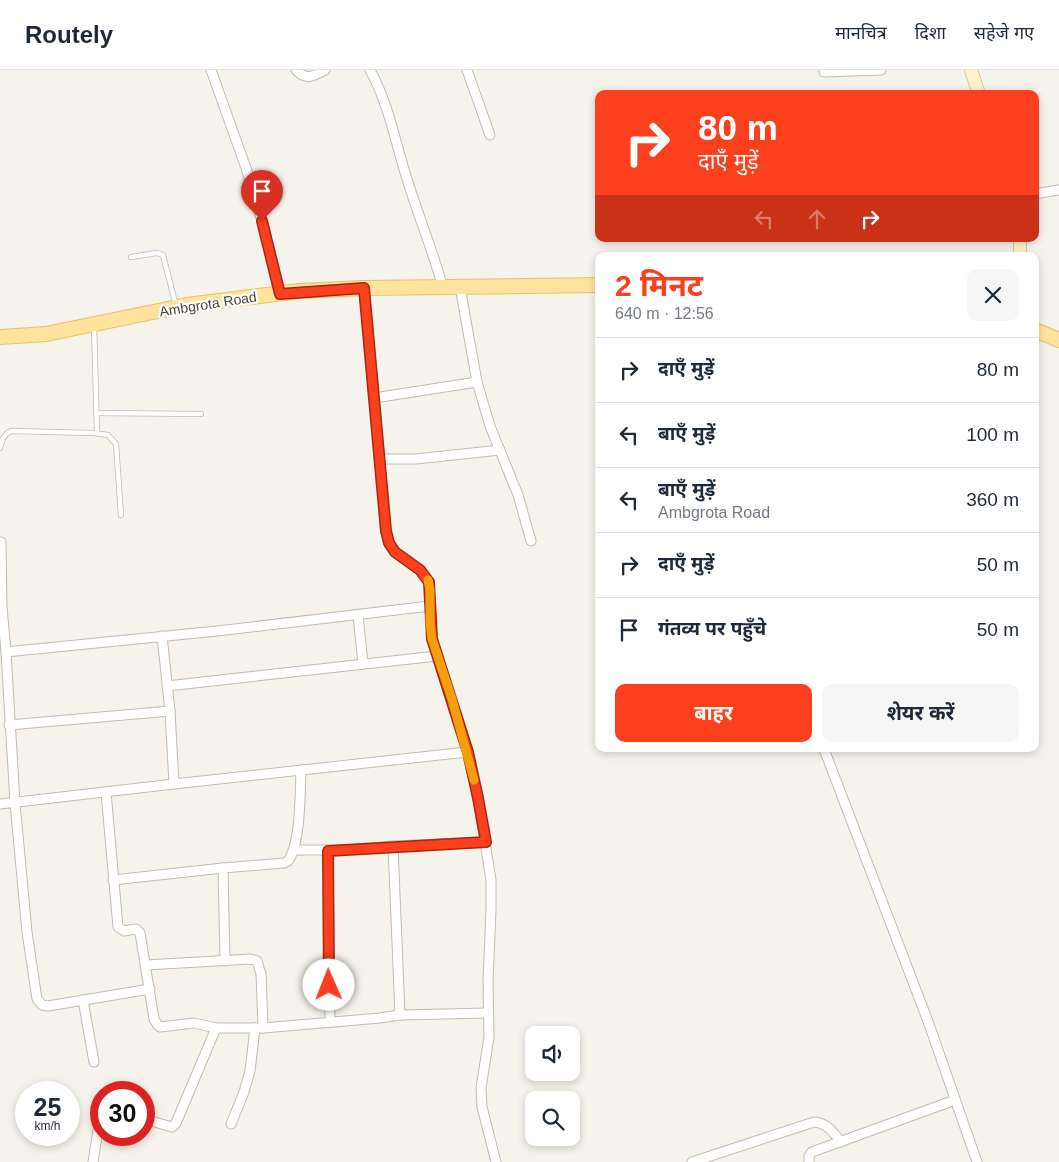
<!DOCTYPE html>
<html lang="hi">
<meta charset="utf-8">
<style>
:root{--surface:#fff;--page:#f6f6f7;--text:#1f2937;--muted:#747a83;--line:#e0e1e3;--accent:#fc3f1d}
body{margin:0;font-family:Helvetica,"Noto Sans Devanagari",sans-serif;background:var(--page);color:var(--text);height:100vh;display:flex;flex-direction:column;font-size:19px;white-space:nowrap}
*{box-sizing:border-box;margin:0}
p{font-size:16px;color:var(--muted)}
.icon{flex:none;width:28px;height:28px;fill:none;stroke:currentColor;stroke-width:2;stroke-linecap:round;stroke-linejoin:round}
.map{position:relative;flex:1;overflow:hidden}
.side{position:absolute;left:595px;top:182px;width:444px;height:500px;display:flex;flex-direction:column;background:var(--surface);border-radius:10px;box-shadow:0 2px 8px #0003}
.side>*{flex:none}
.guide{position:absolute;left:595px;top:20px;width:444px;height:152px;border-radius:10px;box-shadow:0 2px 8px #0003;background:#fc3f1d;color:#fff;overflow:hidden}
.fabs{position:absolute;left:525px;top:956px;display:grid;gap:10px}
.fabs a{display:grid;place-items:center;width:55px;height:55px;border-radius:10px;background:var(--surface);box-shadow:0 2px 8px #0003;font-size:25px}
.speed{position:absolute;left:15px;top:1011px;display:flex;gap:10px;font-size:25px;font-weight:700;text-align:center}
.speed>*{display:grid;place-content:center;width:65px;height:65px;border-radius:50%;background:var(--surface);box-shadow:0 2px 8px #0003;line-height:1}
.speed small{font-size:12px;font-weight:400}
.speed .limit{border:8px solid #d22;background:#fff;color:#111}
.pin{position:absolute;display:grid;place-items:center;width:42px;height:42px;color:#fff;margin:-51px -21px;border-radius:50% 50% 50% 0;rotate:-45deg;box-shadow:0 0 5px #0007}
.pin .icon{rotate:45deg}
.me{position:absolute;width:55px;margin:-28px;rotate:359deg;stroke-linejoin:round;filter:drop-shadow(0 0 4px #0008)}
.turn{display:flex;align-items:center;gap:18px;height:105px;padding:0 20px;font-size:22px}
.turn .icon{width:65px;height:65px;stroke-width:2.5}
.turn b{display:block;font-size:35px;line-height:42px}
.lanes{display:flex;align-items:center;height:48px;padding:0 20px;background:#0003;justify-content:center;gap:25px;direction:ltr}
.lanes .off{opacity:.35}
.round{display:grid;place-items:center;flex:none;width:52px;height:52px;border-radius:10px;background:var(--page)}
.head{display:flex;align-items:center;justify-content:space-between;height:85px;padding:0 20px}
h1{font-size:30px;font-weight:700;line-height:38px;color:var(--accent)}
.cta{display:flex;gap:10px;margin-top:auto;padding:10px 20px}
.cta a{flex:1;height:58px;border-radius:10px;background:var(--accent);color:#fff;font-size:20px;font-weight:700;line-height:58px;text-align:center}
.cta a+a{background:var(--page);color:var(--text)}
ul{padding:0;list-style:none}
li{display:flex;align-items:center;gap:15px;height:65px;padding:0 20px;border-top:1px solid var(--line)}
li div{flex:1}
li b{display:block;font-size:19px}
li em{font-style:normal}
header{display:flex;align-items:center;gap:30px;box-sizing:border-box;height:70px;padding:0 25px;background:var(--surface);border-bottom:1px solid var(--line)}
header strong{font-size:24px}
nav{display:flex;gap:28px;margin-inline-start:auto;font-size:18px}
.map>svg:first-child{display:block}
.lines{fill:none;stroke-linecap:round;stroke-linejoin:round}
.lane-casing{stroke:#c2bbae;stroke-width:6}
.street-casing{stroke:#c2bbae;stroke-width:11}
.secondary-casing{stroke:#d6c79b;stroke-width:14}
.primary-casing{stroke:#e6c16a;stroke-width:16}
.lane{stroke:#fff;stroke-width:4.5}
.street{stroke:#fff;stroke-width:9}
.secondary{stroke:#fff3cd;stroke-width:12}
.primary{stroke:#ffe39c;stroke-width:14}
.route-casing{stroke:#a42913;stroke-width:12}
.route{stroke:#fc3f1d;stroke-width:9}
.slow{stroke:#f59e0b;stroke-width:9}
.labels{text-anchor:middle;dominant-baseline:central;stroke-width:4.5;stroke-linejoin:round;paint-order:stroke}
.street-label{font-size:14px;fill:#4b4439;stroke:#fff}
</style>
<header>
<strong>Routely</strong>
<nav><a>मानचित्र</a><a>दिशा</a><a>सहेजे गए</a></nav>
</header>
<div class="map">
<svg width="1059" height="1092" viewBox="0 0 1059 1092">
<rect width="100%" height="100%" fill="#f6f3ec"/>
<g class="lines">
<defs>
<g id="lane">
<polyline points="131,187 157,183 163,185 176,236"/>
<polyline points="94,255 97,363"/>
<polyline points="96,343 201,344"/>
<path d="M0,378c2,-8 3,-13 11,-17l83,2 14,2 8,9 5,71"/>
</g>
<g id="street">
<polyline points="211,0 246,98 262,151 280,224"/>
<path d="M296,0c10,11 18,6 29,0"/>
<path d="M370,0c19,34 25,72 37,109 11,36 26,72 36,109"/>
<polyline points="467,0 490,65"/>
<polyline points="824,2 881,0"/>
<polyline points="1035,124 1059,120"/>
<polyline points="460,217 477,312 490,356 518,425 531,471"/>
<polyline points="364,218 386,461 389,473 395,482 420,500 429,512 432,569 467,682 478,728 491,810 491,840 488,911 489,967 481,1018 482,1037 496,1092"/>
<polyline points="374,328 477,312"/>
<polyline points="381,389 416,389 500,380"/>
<polyline points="1,472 2,537 6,582 15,733 27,862 37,929 42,935 48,936 150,919"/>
<polyline points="358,545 363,594"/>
<polyline points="162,566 170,641 174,714"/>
<polyline points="6,582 217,561 430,536"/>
<polyline points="167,616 437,586"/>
<polyline points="9,655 170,641"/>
<polyline points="824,679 929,954 977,1092"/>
<polyline points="106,722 118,857 124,861 136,859 140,863 154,949 157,954 160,957 194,953 216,958 263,958 380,948 400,945 488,943"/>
<polyline points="0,734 174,714 467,682"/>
<polyline points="393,776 400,945"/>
<polyline points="294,780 347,780 393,776 486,772"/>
<polyline points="328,781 330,952"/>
<polyline points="223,798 225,891"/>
<path d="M113,810l110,-12 61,-5 4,-2c13,-18 12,-69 13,-91"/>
<polyline points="146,895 251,889 257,891 261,904 263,958"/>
<polyline points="83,930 94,992"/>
<polyline points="144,1049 172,1057 176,1053 216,958"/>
<polyline points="231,1054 244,1022 250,1001 255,958"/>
<polyline points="93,1092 101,1042"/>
<path d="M692,1092l122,-40c13,1 19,10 27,20"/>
<polyline points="809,1092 809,1086 812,1082 955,1030"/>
</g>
<g id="secondary">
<polyline points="971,0 979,24"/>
<polyline points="1020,169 1020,186"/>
</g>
<g id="primary">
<polyline points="1035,260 1059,270"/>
<polyline points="0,267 46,264 187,235 299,221 364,218 599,215"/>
</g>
</defs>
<!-- lane casing -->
<use href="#lane" class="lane-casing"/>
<!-- street casing -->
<use href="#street" class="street-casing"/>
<!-- secondary casing -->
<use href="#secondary" class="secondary-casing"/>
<!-- primary casing -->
<use href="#primary" class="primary-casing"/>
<!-- lane -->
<use href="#lane" class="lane"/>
<!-- street -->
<use href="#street" class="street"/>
<!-- secondary -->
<use href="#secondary" class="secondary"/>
<!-- primary -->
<use href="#primary" class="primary"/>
</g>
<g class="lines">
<defs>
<polyline id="route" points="262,151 280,224 364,218 386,461 389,473 395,482 420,500 429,512 432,569 468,682 478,728 486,772 328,781 329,915"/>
</defs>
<!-- route casing -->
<use href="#route" class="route-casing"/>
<!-- route -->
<use href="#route" class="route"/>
<!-- slow -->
<polyline class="slow" points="428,510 430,520 430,553 432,569 452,629 474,710"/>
</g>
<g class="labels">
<!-- street labels -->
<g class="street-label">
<text transform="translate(208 234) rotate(-9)">Ambgrota Road</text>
</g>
</g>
</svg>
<div class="fabs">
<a><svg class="icon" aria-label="sound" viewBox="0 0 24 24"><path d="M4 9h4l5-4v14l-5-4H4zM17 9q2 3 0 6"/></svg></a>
<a><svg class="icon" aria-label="search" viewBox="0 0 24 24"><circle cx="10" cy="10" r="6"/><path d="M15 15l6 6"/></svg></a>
</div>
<div class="speed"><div>25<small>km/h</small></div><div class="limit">30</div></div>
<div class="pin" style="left:262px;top:151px;background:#d93025"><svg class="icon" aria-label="arrive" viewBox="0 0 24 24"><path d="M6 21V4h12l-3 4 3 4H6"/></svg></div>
<svg class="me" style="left:329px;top:915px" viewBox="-20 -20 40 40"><circle r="19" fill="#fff"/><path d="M0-13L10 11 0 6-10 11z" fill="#fc3f1d"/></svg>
<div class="guide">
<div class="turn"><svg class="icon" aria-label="right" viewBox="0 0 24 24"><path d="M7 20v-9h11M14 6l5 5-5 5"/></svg><div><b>80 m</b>दाएँ मुड़ें</div></div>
<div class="lanes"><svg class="icon off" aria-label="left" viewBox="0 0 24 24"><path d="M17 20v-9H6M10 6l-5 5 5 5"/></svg><svg class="icon off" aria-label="ahead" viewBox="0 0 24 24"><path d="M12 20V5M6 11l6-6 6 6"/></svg><svg class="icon" aria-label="right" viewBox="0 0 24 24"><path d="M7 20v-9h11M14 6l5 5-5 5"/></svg></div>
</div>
<section class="side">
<div class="head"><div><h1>2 मिनट</h1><p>640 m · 12:56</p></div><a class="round"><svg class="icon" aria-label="close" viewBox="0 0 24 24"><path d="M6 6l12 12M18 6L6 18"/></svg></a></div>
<ul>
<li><svg class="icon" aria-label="right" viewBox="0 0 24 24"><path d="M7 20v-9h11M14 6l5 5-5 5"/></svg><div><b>दाएँ मुड़ें</b></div><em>80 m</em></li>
<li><svg class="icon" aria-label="left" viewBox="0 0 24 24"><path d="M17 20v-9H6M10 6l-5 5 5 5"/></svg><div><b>बाएँ मुड़ें</b></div><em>100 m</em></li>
<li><svg class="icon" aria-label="left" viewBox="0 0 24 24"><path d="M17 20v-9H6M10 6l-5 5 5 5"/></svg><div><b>बाएँ मुड़ें</b><p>Ambgrota Road</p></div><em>360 m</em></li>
<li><svg class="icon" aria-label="right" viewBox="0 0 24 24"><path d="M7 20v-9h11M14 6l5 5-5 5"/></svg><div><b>दाएँ मुड़ें</b></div><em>50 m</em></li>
<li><svg class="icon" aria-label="arrive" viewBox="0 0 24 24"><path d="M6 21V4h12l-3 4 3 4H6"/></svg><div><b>गंतव्य पर पहुँचे</b></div><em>50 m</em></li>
</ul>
<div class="cta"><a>बाहर</a><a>शेयर करें</a></div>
</section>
</div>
